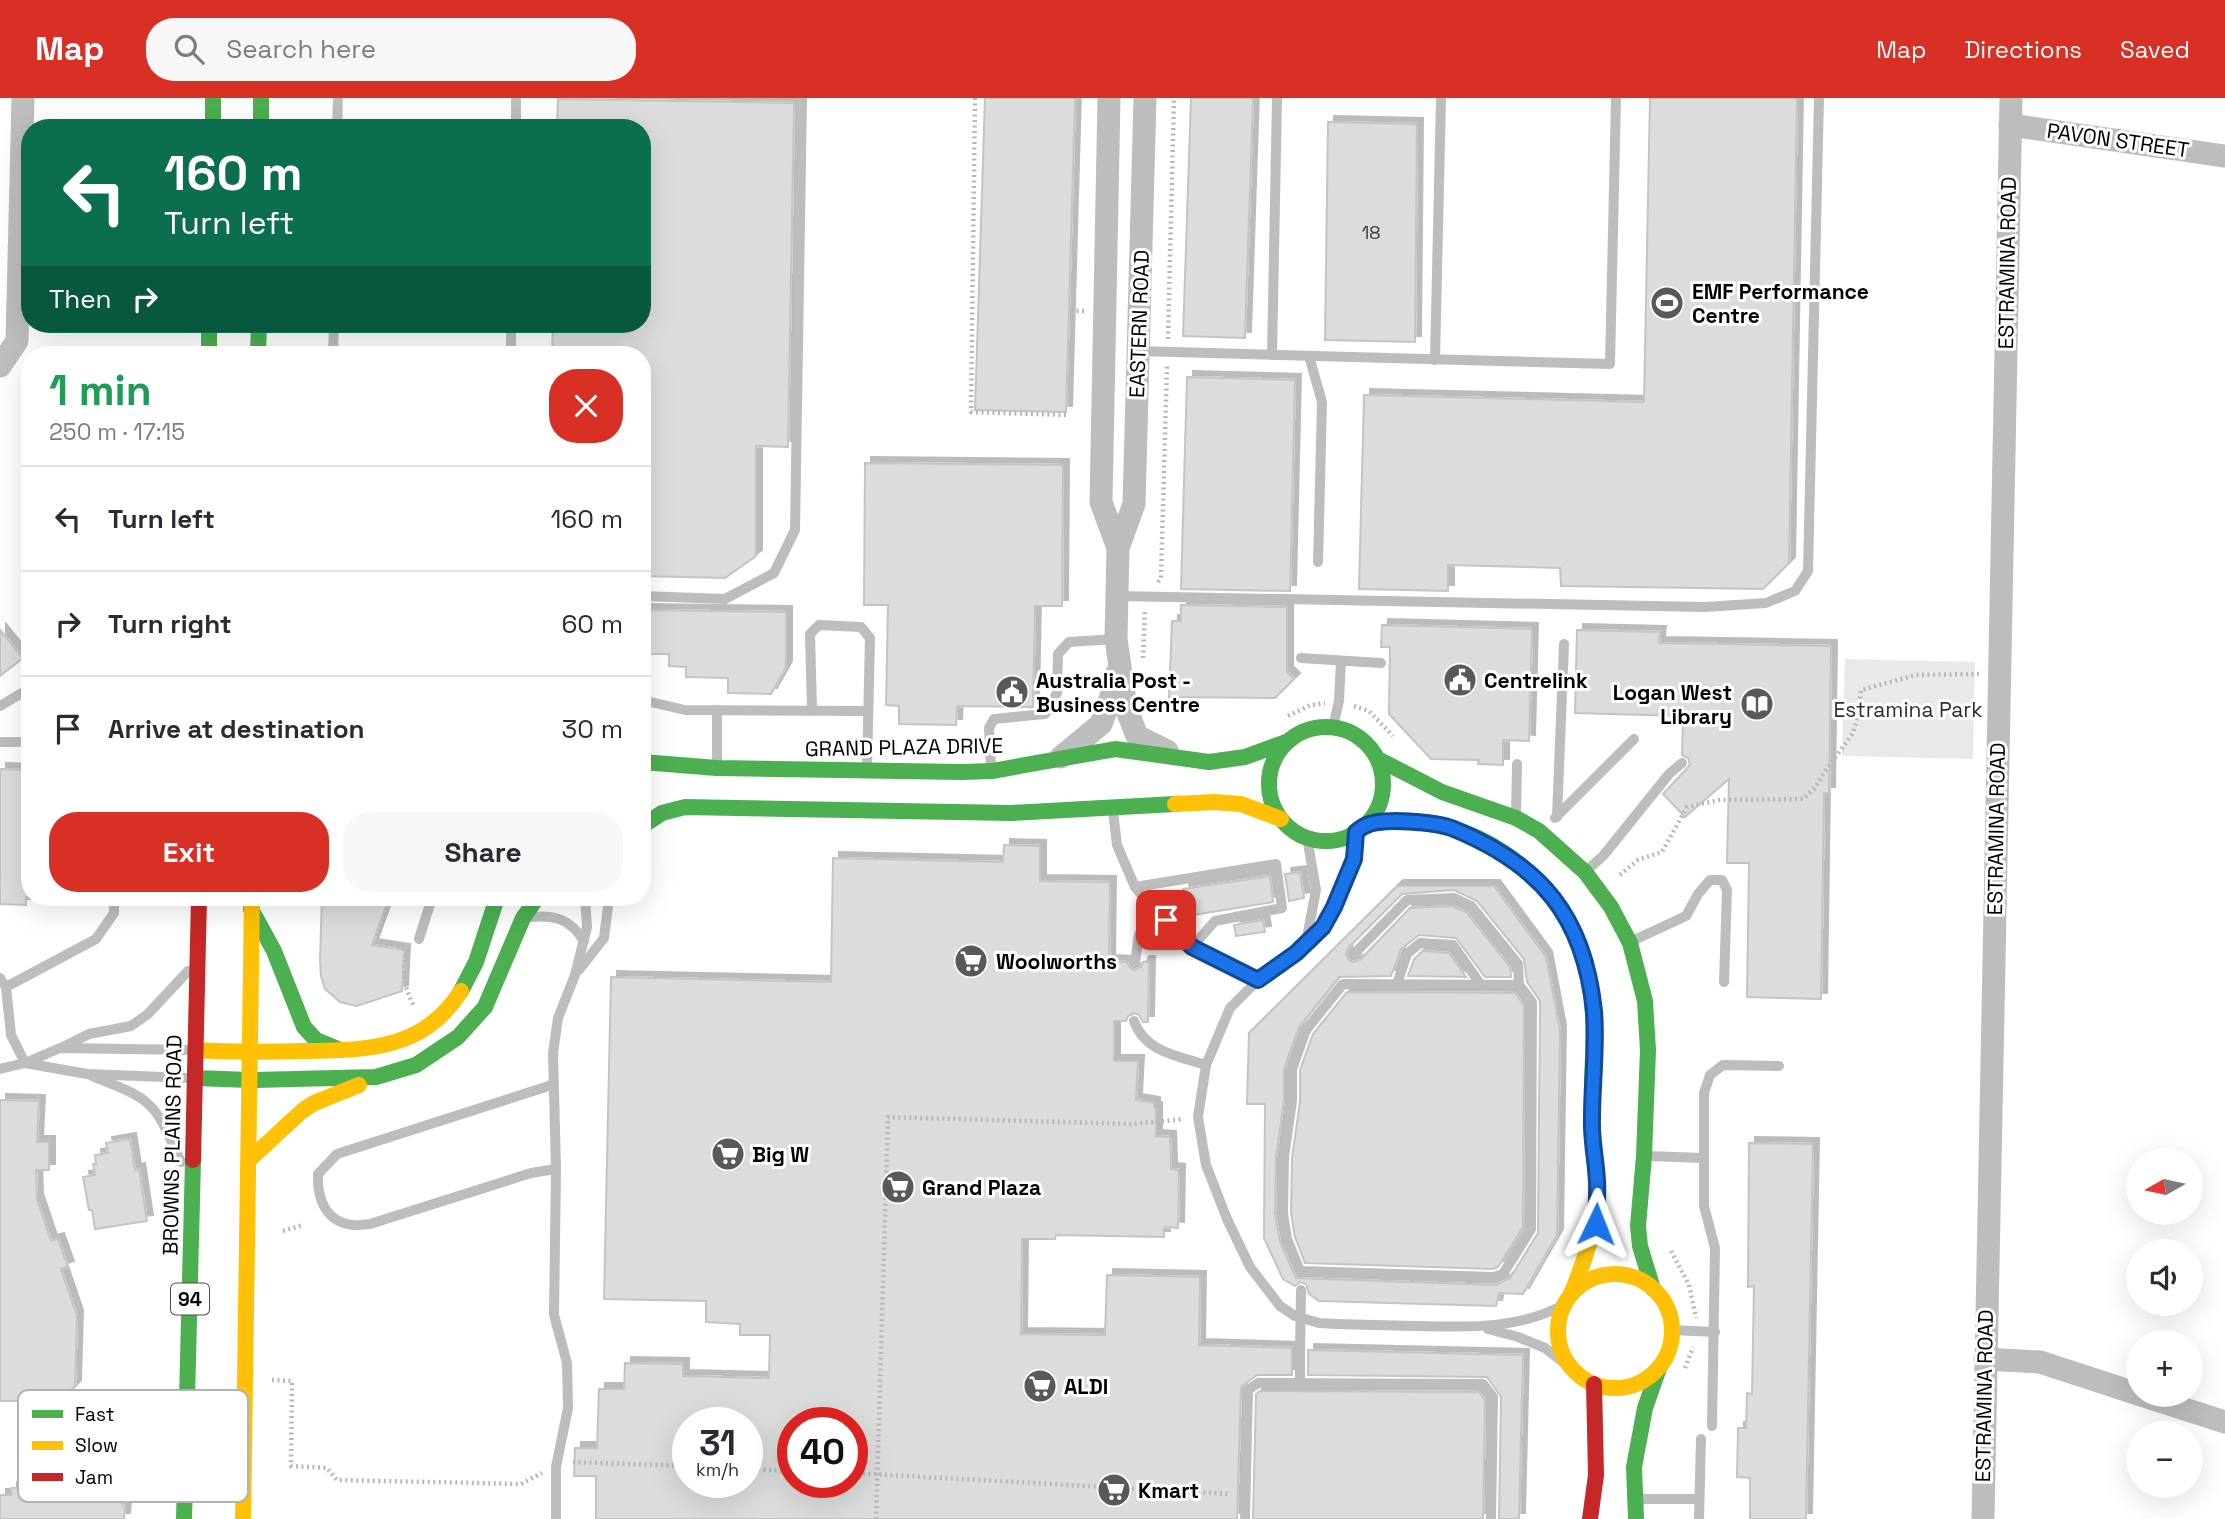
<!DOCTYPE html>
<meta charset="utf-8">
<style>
:root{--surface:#fff;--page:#f7f7f7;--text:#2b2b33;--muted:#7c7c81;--line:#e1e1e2;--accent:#d93025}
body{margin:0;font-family:"Space Grotesk",sans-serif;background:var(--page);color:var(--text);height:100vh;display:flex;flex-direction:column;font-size:26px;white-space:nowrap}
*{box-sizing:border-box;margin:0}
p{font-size:23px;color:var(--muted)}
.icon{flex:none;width:38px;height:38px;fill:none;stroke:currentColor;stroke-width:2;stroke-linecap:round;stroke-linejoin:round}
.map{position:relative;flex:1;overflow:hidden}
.panel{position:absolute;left:21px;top:248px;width:630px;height:560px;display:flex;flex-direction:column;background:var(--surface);border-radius:28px;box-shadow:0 7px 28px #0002}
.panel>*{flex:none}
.top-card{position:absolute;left:21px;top:21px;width:630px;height:214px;border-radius:28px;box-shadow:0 7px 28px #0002;background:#0b6e4f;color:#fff;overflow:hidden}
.needle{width:46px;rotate:261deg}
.buttons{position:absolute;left:2126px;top:1050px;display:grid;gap:14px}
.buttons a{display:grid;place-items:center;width:77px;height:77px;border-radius:50%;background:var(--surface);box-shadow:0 7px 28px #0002;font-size:35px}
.speed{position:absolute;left:672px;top:1309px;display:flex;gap:14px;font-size:35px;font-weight:700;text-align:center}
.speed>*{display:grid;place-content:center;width:91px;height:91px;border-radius:50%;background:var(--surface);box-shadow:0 7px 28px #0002;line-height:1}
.speed small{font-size:18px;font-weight:400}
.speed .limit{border:10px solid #d22;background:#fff;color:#111}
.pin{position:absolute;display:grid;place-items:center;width:60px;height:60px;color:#fff;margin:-30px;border-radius:14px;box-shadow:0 4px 10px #0006}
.me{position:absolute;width:77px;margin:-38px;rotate:2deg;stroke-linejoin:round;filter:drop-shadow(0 0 5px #0008)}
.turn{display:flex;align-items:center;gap:24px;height:147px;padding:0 28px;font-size:32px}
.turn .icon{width:91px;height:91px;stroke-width:2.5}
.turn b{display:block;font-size:49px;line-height:60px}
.then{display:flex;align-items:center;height:66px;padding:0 28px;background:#0003;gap:14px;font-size:26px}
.round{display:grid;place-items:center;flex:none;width:74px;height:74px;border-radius:28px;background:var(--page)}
.head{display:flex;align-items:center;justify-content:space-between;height:119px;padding:0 28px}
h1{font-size:42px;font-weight:700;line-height:52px;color:#1e9e55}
.primary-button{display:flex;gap:14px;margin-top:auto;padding:14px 28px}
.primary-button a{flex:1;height:80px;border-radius:28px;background:var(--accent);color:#fff;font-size:28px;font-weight:700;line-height:80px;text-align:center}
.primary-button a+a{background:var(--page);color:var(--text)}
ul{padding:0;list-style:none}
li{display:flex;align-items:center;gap:21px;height:105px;padding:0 28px;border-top:2px solid var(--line)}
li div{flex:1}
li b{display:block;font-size:26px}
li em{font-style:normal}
header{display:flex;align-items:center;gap:42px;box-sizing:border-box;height:98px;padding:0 35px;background:var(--accent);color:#fff}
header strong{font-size:33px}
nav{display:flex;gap:38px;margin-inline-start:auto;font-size:24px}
.search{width:490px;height:63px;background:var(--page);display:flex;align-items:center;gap:18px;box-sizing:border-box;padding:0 24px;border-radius:28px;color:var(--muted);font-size:26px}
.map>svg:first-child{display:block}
.green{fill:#e9e9e9}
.building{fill:#dcdcdc;stroke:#c4c4c4;stroke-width:2;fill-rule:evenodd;filter:url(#shadow)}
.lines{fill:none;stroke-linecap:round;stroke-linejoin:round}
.path{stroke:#b8b8b8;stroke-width:4.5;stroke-dasharray:2 3.5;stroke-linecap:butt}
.lane{stroke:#bdbdbd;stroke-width:10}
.street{stroke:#bdbdbd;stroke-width:23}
.fast{stroke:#4caf50;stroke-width:16}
.slow{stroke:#ffc107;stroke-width:16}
.jam{stroke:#c62828;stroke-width:16}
.lane-bridge{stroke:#bdbdbd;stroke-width:10}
.route-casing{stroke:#114b97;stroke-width:18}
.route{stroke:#1a73e8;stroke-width:12}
.labels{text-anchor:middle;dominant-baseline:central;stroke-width:6;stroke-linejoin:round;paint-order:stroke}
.number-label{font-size:18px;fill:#373737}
.shield{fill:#fff;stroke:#4c4c4c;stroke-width:2}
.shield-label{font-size:19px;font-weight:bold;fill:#000}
.street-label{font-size:21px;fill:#000;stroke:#fff}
.poi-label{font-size:21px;font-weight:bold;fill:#000;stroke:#fff;text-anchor:start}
.park-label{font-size:21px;fill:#2e2e2e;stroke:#fff}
.key{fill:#fff;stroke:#b2b2b2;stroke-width:2}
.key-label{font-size:19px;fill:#000}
</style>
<header>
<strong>Map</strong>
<div class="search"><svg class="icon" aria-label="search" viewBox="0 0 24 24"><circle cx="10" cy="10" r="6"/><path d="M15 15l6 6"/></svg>Search here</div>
<nav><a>Map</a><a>Directions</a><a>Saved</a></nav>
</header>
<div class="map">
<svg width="2225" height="1421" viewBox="0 0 2225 1421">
<defs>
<filter id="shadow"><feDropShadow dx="6" dy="-6" stdDeviation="0" flood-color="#0004"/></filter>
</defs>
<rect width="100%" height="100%" fill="#fff"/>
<!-- green -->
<polygon class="green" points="1845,561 1975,564 1973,661 1842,658"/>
<!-- building -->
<g class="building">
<polygon points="985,0 1075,0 1066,314 975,312"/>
<polygon points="1191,0 1253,0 1245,240 1183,238"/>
<polygon points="1650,0 1797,0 1789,465 1763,491 1561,488 1560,470 1448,467 1448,493 1359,491 1364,297 1644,304"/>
<polygon points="558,1 794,5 788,349 756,348 756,458 725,480 642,478 642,257 552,257 553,226 642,226 642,30 557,30"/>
<polygon points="1328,24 1417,26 1415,244 1325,242"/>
<polygon points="1187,279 1295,282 1290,493 1181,491"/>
<polygon points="865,365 1063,367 1062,508 1035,508 1033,609 957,608 956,627 899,626 899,608 886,607 888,507 864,507"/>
<polygon points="1181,507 1287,509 1287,574 1294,581 1275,600 1169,599 1172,523 1181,523"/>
<polygon points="642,512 786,514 786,569 771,596 728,595 728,580 686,579 686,569 669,568 669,556 642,556"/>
<polygon points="1382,527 1532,531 1529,643 1503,642 1503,667 1478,666 1479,662 1431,661 1389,616 1390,549 1381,549"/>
<polygon points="0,532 23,560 0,578"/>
<polygon points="1577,532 1660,534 1659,545 1831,548 1829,695 1824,695 1821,901 1747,899 1749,765 1727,765 1729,681 1685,719 1663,696 1690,667 1688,660 1682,657 1683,618 1575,615"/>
<polygon points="0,671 30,672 30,799 26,799 26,807 0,806"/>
<path d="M1004,747l36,1v35l70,1 -1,79 18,1 3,6 5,2 6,-3 2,-5h6l-1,60h-5l-4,-7 -5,-2 -6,3 -2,5h-12v40h24l-2,39 18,3v5h2v28l14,1 1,32 8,1 -1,58 -14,-1v10l-108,-2 -1,4h-33l-1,95 84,1 2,-60 93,2 -1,68 93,3v27h-35l-16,12 -4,132h-641v-43h-22l1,-28h22l2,-59h25l1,-26 58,1v12l86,2 1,-43h-30v-11l-34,-2v-21l-102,-2 7,-322 220,5 2,-124 170,4zM688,1325h59v59h-59zM793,1325h59v59h-59z"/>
<polygon points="1300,774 1304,800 1289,803 1285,776"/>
<polygon points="1270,778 1273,804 1187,818 1183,791"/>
<path d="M1397,788h97l52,71 14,74 -3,204 -34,59 -24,-1 -3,13 -177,-5 -10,-7 -3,-10 -6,-2 -5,4 -12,-7 -19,-41 1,-134h-18l2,-71zM1454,792l23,11 47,58 3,23 13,19 -2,232 -28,45 -14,7 -200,-7 -16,-36 -5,-28 1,-57 8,-57v-31l15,-42 40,-50 52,-1 10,-27 18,-14 37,3 29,39h26l-1,-10 -44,-55 -14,-6 -42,2 -50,52 -7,2 -5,-3 -2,-6 2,-5 54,-54z"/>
<polygon points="322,800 389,800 372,847 404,852 402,893 357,908 340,904 325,891 321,878 320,862"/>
<polygon points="1263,822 1265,834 1236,838 1234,827"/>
<polygon points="1423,853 1449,855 1466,879 1408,878 1414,861"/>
<polygon points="1347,894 1515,895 1524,907 1523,1129 1498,1169 1493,1171 1305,1165 1295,1139 1291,1115 1292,1060 1300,1004 1300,972 1313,936"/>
<polygon points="0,1002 39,1003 37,1044 49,1044 49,1072 36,1072 37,1101 51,1143 58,1141 68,1169 61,1171 77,1218 75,1288 67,1297 22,1295 22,1303 0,1303"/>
<polygon points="130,1041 135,1072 139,1071 147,1123 95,1131 92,1112 89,1112 83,1079 95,1077 93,1066 96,1066 95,1057 108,1055 106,1045"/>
<polygon points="1749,1045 1813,1046 1806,1421 1750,1421 1750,1380 1737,1379 1738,1330 1746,1330 1747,1295 1752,1296 1754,1188 1748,1189"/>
<polygon points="1308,1252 1523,1257 1519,1421 1499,1421 1501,1299 1487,1279 1308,1277"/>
<polygon points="1260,1293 1479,1294 1485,1302 1483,1421 1253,1421 1256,1296"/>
<polygon points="11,1390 42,1390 42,1398 117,1400 125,1409 124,1421 0,1421 0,1397 11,1397"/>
</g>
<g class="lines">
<!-- path -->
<g class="path">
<polyline points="975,0 971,314 1068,317"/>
<polyline points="1071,213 1084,213"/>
<polyline points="1168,241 1174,0"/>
<polyline points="1158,484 1161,480 1167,267"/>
<polyline points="1143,560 1145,513"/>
<polyline points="1354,608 1369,613 1393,638"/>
<polyline points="1288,618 1311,607 1325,605"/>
<polyline points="1620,777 1638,762 1662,754 1687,709 1720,702 1803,701 1815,690 1823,676 1853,635 1858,617 1861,592 1916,577 1980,576"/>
<path d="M391,800l-15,41 32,11c-8,20 -3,39 6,56"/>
<polyline points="283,1133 303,1127"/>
<polyline points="1671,1153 1689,1187 1696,1220"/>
<polyline points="1685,1270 1693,1249"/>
<polyline points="272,1282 292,1283 291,1368 327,1370 337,1382 521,1386 542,1375"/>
<polyline points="573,1364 688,1368"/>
<polyline points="747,1371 793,1373"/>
<polyline points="852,1375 1231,1396"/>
<polyline points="876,1421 888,1019 1133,1026 1184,1021"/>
</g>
<!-- lane -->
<g class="lane">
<polyline points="337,30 338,0"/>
<polyline points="516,30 516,0"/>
<polyline points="1138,253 1610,266 1616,0"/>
<polyline points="333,257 334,226"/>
<polyline points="511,257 511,226"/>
<polyline points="1272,257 1277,0"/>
<polyline points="1309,258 1322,304 1318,464"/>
<polyline points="1435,262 1441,0"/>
<polyline points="642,498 725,501 774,475 795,432 802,0"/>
<polyline points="1117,498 1705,509 1766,505 1795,493 1808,473 1819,0"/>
<polyline points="1301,560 1381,565"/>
<polyline points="642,602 685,612 867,613"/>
<polyline points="0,608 30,590"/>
<polyline points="812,612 810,536 819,527 861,529 870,540 867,670"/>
<polyline points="1333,629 1339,603 1341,563"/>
<polyline points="0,644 19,644"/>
<polyline points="717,665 717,612"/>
<polyline points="991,669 989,630 994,621 1045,616 1057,595 1058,556 1069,544 1116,541"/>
<polyline points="1113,713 1117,747 1135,789 1143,799 1192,849 1258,882"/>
<polyline points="1516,718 1517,666"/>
<polyline points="1557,719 1564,546"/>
<polyline points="1555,720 1634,641"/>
<path d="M1356,734l-2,27 -20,48 -11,20 -27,26 -38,27 -28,28 -24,57 -8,52 8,48 21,54 23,48 30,39 15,10 24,7c32,2 65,2 98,3 50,1 102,4 148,-22"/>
<polyline points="1587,772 1603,758 1669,676 1682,665"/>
<polyline points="1135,789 1276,766 1282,810 1215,823 1192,849"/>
<path d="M531,819c25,-2 39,2 53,24"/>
<polyline points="419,841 432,800"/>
<polyline points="1632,843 1686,818 1698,796 1710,782 1722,782 1727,792 1724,884"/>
<polyline points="1306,845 1316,792 1307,739"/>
<polyline points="1354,856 1407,802 1454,800 1471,808 1518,866 1519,887"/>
<polyline points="1135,864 1139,837 1152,809"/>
<polyline points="579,872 604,840 609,800"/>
<polyline points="0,880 6,889 11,937 25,965"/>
<polygon points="1343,886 1519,887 1532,904 1531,1131 1503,1176 1494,1179 1300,1173 1287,1141 1283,1116 1284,1059 1292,1003 1292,971 1306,932"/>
<polyline points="1397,886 1407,856 1420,845 1453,847 1481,887"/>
<polyline points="6,889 96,841 114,815 114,800"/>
<path d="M1134,923c11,31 44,35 72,44"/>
<polyline points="63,949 89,936 131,928 148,916 188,873"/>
<polyline points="25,965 87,976 189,980"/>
<polyline points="0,971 25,965 60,950 192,952"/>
<path d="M92,978c18,8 40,14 55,27 17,14 24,40 34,59"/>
<path d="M552,987l-215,69 -19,20c-1,24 7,48 35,51 5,1 12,-1 17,-1l161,-51 25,-4"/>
<polyline points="1647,1058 1703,1060"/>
<polyline points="1488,1231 1518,1239 1545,1250 1572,1271"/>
<polyline points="1672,1232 1715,1234"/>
<polyline points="1300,1251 1300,1285"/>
<polyline points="1712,1328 1715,1150 1704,1108 1704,995 1710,977 1723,967 1779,968"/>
<polyline points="1639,1401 1699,1401"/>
<polyline points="556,1421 556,1369 568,1310 567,1265 554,1217 556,1071 553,955 558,920 575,877 587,829 585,800"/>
<polyline points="1245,1421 1248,1292 1258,1285 1483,1286 1493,1299 1491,1421"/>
<polyline points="1699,1421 1701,1341"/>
</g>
<!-- street -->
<g class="street">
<polyline points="1109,0 1101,404 1118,450"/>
<polyline points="1145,0 1134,406 1118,450 1116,541 1126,610 1137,638 1167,653"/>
<polyline points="2010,27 2225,58"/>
<polyline points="0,268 17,243 23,0"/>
<polyline points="1061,659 1101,626 1113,593 1117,575"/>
<polyline points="1985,1261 2040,1264 2138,1296"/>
<polyline points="2141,1297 2225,1324"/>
<polyline points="1983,1421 2011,0"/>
</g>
<!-- fast -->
<g class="fast">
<polyline points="213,0 213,30"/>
<polyline points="261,0 261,30"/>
<polyline points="209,226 209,257"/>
<polyline points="258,257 259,226"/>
<circle cx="1326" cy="686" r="57"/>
<polyline points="1378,661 1442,694 1516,720 1539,733 1585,774 1611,809 1630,845 1645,903 1648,952 1644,1058 1638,1128 1640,1148 1653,1191"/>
<polyline points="642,664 717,670 961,674 992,673 1115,651 1209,664 1245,659 1286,644"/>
<path d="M1366,726c26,-3 54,-5 80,2 70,20 130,79 143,152 10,55 -1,110 4,165"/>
<polyline points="642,728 662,715 685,709 1011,715 1175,706"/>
<polyline points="251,811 274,853 304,929 316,942 340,952"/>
<polyline points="461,893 476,864 497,800"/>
<polyline points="195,980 249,982 376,979 416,967 458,939 485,909 523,820 537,800"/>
<polyline points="184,1421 193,1062"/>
<polyline points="1636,1421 1634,1369 1645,1310 1659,1270"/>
</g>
<!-- slow -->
<g class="slow">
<polyline points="1175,706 1214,704 1241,706 1281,721"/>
<path d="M195,952c36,2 72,2 108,1 63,-1 120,0 158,-60"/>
<polyline points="249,1062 302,1013 314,1005 359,987"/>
<circle cx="1615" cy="1233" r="57"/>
<path d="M1571,1196c25,-60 29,-85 22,-151"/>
<polyline points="243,1421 252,800"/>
</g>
<!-- jam -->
<g class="jam">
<polyline points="193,1062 199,800"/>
<polyline points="1590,1421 1596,1377 1594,1286"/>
</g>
<!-- lane-bridge -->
<polyline class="lane-bridge" points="1300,1251 1301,1192"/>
</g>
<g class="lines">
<defs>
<path id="route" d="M1166,822l26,27 66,33 38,-27 27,-26 11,-20 20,-48 2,-27c3,-2 5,-5 9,-6 15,-9 72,-4 89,3 87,36 130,87 140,182 3,33 -2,73 -2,107 -1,21 4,42 5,63 1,14 -1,29 -1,43"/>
</defs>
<!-- route casing -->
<use href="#route" class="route-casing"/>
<!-- route -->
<use href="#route" class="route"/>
</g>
<!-- icons -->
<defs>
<symbol id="stadium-disc" viewBox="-11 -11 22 22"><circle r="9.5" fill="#595959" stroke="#fff"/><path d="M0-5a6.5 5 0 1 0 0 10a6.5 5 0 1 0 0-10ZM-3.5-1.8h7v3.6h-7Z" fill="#fff"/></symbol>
<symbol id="civic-disc" viewBox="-11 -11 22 22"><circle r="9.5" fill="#595959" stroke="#fff"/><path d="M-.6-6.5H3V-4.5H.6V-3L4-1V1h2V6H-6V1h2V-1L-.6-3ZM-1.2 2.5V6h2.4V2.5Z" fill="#fff"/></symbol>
<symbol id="library-disc" viewBox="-11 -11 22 22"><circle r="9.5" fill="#595959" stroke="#fff"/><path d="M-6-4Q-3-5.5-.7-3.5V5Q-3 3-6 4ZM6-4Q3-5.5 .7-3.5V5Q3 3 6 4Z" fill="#fff"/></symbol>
<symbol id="supermarket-disc" viewBox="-11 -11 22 22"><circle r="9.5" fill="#595959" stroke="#fff"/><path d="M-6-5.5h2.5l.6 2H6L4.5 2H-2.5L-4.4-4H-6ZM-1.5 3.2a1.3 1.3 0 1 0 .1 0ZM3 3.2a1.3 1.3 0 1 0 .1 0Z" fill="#fff"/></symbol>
</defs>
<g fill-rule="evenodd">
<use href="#stadium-disc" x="1648" y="186" width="38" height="38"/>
<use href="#civic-disc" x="1441" y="563" width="38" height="38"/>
<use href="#civic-disc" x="993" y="575" width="38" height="38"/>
<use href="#library-disc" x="1738" y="587" width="38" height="38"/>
<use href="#supermarket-disc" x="952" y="844" width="38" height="38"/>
<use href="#supermarket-disc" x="709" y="1037" width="38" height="38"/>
<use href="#supermarket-disc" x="879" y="1070" width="38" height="38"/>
<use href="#supermarket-disc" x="1021" y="1269" width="38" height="38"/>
<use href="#supermarket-disc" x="1095" y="1373" width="38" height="38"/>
</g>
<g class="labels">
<!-- number labels -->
<g class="number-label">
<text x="1371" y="134">18</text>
</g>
<!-- shield labels -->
<rect class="shield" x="171" y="1185.5" width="38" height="31" rx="5"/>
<g class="shield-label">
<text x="190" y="1201">94</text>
</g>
<!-- street labels -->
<g class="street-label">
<text transform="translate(2118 42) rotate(8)">PAVON STREET</text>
<text transform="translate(2007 165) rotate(-89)">ESTRAMINA ROAD</text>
<text transform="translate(1139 226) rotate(-88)">EASTERN ROAD</text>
<text transform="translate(904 649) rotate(-1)">GRAND PLAZA DRIVE</text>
<text transform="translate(1996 731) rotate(-89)">ESTRAMINA ROAD</text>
<text transform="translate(172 1047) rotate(-89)">BROWNS PLAINS ROAD</text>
<text transform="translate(1984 1298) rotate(-89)">ESTRAMINA ROAD</text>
</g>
<!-- poi labels -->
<g class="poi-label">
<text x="1692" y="193">EMF Performance<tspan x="1692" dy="24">Centre</tspan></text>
<text x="1036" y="582">Australia Post -<tspan x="1036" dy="24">Business Centre</tspan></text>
<text x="1484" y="582">Centrelink</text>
<text x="1732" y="594" text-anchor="end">Logan West<tspan x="1732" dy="24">Library</tspan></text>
<text x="996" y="863">Woolworths</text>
<text x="752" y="1056">Big W</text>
<text x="922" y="1089">Grand Plaza</text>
<text x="1064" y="1288">ALDI</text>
<text x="1138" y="1392">Kmart</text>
</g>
<!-- park labels -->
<g class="park-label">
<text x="1908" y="611">Estramina Park</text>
</g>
</g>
<!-- legend -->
<rect x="18" y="1292" width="230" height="112" rx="10" class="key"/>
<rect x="32" y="1312" width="31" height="8" fill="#4caf50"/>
<rect x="32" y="1343" width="31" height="9" fill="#ffc107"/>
<rect x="32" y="1375" width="31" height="8" fill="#c62828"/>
<g class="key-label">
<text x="75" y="1323">Fast</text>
<text x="75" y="1354">Slow</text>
<text x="75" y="1386">Jam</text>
</g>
</svg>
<div class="buttons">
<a><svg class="needle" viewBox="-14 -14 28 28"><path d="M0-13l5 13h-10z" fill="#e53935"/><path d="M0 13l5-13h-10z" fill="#7c7c81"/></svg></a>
<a><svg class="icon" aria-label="sound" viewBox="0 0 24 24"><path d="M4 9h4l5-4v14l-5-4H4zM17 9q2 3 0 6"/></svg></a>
<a>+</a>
<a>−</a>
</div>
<div class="speed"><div>31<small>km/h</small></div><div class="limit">40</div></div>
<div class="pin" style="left:1166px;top:822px;background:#d93025"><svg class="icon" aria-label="arrive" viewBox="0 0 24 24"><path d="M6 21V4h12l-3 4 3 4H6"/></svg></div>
<svg class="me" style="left:1596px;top:1126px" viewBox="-20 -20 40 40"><path d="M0-17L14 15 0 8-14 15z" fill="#1a73e8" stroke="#fff" stroke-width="4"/></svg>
<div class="top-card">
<div class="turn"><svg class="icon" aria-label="left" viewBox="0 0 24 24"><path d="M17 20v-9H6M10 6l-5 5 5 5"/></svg><div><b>160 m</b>Turn left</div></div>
<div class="then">Then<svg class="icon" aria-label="right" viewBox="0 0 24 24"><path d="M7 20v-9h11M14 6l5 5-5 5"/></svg></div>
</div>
<section class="panel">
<div class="head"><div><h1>1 min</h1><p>250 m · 17:15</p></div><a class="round" style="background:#d93025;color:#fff"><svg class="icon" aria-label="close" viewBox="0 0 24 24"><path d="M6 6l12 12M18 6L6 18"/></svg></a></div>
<ul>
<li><svg class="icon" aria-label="left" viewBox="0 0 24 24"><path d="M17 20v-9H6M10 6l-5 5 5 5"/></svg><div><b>Turn left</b></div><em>160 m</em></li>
<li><svg class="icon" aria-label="right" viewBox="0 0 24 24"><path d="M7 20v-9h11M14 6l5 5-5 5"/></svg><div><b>Turn right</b></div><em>60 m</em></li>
<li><svg class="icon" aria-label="arrive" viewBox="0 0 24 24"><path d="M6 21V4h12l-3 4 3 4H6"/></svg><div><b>Arrive at destination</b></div><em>30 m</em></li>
</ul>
<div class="primary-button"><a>Exit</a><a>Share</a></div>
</section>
</div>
